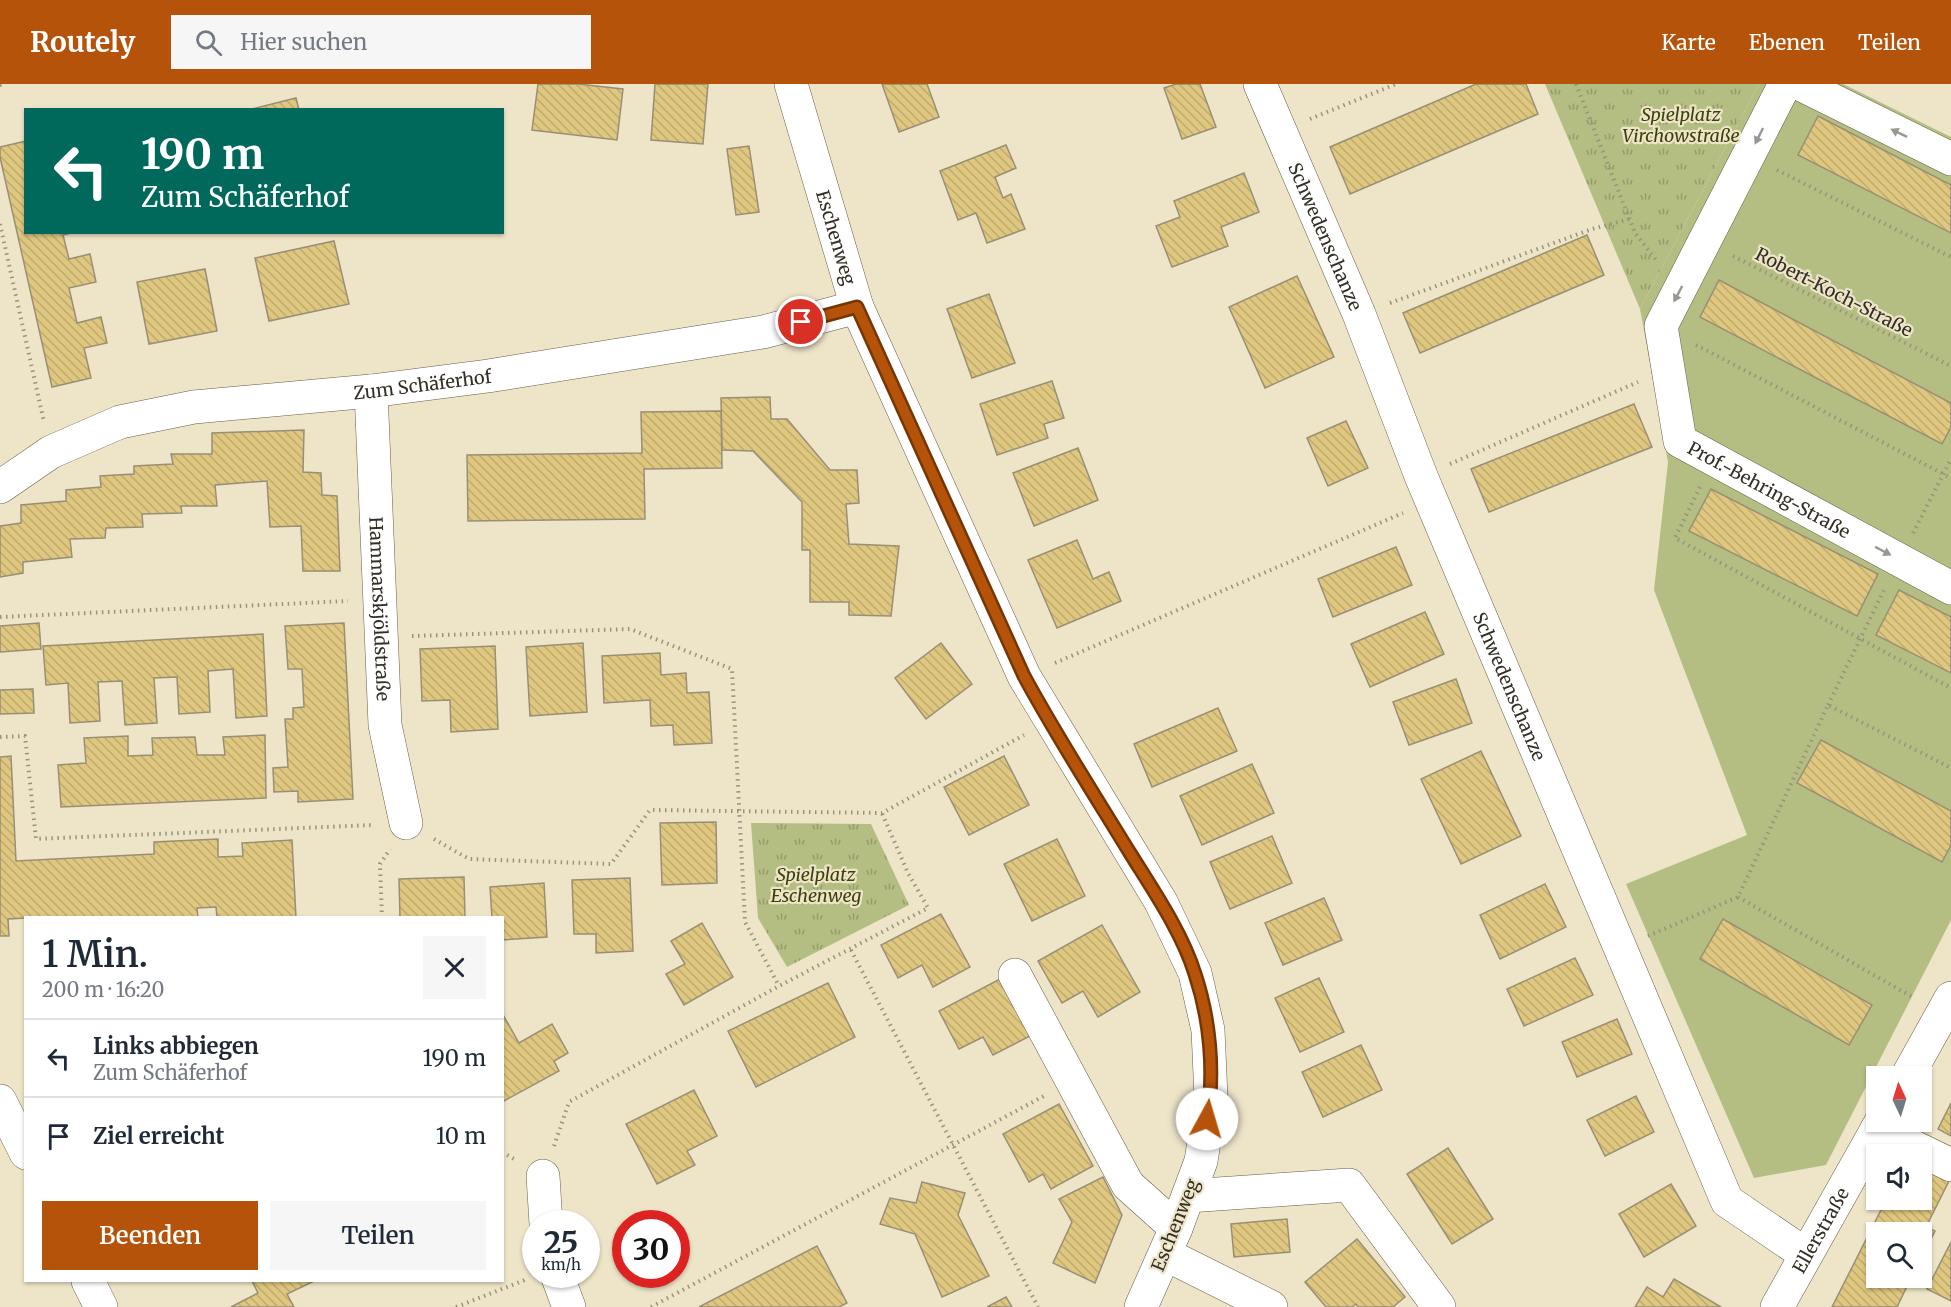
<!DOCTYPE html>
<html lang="de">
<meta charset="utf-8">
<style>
:root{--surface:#fff;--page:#f6f6f7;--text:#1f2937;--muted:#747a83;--line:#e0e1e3;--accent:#b45309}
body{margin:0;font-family:Merriweather,serif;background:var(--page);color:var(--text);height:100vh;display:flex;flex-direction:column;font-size:22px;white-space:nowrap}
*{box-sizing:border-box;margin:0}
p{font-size:20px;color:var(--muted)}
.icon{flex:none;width:33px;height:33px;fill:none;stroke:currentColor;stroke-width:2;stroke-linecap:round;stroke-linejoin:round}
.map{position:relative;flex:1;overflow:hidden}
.panel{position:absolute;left:24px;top:832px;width:480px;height:366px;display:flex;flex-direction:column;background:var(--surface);border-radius:0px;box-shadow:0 2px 4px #0004}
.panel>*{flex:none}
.banner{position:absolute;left:24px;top:24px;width:480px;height:126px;border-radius:0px;box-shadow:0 2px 4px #0004;background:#00695c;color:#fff;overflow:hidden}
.needle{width:39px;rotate:356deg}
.fabs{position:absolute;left:1866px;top:982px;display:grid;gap:12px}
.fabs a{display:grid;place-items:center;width:66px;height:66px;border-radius:0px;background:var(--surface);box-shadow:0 2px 4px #0004;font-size:30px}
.speed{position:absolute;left:522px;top:1126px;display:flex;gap:12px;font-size:30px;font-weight:700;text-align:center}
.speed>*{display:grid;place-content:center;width:78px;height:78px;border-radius:50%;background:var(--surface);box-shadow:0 2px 4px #0004;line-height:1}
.speed small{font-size:15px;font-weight:400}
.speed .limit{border:9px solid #d22;background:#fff;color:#111}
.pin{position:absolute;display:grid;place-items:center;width:51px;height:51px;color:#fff;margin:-26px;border:3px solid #fff;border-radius:50%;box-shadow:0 2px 6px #0007}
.me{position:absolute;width:66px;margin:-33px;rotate:6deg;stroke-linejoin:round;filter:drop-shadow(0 0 4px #0008)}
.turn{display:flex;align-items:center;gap:21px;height:126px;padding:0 18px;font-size:27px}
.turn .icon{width:78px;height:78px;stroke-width:2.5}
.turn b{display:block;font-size:42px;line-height:51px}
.round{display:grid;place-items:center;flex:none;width:63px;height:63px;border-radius:0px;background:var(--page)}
.summary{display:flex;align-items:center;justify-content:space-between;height:102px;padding:0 18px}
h1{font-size:36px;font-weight:600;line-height:45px}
.action{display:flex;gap:12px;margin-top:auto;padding:12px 18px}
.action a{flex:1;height:69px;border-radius:0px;background:var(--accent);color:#fff;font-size:24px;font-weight:600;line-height:69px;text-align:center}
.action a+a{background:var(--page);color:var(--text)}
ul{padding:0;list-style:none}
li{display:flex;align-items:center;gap:18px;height:78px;padding:0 18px;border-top:2px solid var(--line)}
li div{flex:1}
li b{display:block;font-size:22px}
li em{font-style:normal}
header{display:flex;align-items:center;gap:36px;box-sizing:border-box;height:84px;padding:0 30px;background:var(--accent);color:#fff}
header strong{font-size:28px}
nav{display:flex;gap:33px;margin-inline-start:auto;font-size:21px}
.search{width:420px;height:54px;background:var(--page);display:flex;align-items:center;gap:15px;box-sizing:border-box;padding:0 21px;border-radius:0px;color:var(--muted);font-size:22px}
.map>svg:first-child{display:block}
.green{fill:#b4be82}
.park{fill:url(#park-tufts)}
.building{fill:url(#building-back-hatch);stroke:#988f75;stroke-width:1.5}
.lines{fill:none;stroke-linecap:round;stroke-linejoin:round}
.minor-casing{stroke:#655d45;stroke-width:34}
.path{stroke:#98927e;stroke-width:4;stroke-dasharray:1.5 4.5;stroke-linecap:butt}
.minor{stroke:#fff;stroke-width:33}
.oneway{fill:#999792}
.route-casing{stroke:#753606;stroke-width:15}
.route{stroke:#b45309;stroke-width:10}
.labels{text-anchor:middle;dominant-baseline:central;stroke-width:4.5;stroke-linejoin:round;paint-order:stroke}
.park-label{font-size:18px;font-style:italic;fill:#3b410a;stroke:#eee5c9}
.street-label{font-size:18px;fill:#332f25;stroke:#eee5c9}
</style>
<header>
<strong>Routely</strong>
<div class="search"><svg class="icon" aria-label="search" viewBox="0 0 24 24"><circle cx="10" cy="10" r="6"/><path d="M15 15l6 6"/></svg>Hier suchen</div>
<nav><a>Karte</a><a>Ebenen</a><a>Teilen</a></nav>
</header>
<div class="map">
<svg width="1951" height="1223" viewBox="0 0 1951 1223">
<defs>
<pattern id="park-tufts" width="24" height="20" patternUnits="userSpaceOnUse" patternTransform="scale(1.5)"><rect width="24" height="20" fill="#b4be82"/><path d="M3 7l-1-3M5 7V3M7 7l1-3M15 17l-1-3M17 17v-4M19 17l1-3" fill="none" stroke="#939b6a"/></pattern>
<pattern id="building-back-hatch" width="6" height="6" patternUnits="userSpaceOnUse" patternTransform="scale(1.5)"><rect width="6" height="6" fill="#dfc780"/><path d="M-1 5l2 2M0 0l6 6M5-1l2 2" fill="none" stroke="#c0ab6e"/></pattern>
</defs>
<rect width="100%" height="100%" fill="#eee5c9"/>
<!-- green -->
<polygon class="green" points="1759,0 1843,0 1951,53 1951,836 1826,1081 1754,1094 1626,800 1747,751 1654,506 1668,378 1640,225"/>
<!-- park -->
<g class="park">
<polygon points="1545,0 1759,0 1640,225"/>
<polygon points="751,739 871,740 909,821 787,883 758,834"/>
</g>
<!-- building -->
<g class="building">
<polygon points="538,0 578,0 623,5 617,56 532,46"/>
<polygon points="655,0 708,0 703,60 651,56"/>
<polygon points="882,0 927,0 939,33 899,48"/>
<polygon points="1176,0 1200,0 1216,43 1182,55 1164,4"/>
<polygon points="1476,0 1526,0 1538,30 1350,110 1330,63"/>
<polygon points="296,14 299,26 248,26"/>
<polygon points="1818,32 1951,101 1951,149 1798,71"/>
<polygon points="26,57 26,148 75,148 63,151 69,175 90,170 96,198 69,204 77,239 101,233 107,259 84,264 91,294 52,303 0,73 0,63"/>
<polygon points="1006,61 1016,84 995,93 1003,114 1011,110 1025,145 987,159 976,129 958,136 940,87"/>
<polygon points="749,62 759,128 736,131 727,65"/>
<polygon points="1244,89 1259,128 1221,143 1228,162 1172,183 1156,142 1180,133 1174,117"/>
<polygon points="1587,151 1604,191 1420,269 1403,229"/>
<polygon points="334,157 349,220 269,237 255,174"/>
<polygon points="205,185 217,247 149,260 137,198"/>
<polygon points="1297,192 1334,273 1265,304 1229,223"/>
<polygon points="1719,196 1951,319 1951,343 1942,360 1700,233"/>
<polygon points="989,210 1015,279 972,294 947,225"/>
<polygon points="1052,297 1064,334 1044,340 1048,354 997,371 980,320"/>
<polygon points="770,313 771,335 787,335 830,386 857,386 859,419 846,420 849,460 899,462 891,532 849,531 849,518 810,518 810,466 802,466 802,418 753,367 722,366 721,314"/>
<polygon points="1634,320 1652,363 1489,428 1471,385"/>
<polygon points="721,327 722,384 644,385 645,435 468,437 467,371 642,369 641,328"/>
<polygon points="1346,337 1368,384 1328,402 1307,354"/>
<polygon points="304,346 303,388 321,389 322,411 337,412 340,487 303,487 301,442 270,443 267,397 215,401 217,422 181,422 182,429 142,430 143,443 106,444 105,454 70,455 72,473 23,478 23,489 0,493 0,442 21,439 21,421 66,417 66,406 101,403 100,392 134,390 134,382 173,380 171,370 212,370 212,349"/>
<polygon points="1078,364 1098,416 1034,442 1013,389"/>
<polygon points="1711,405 1878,490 1857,532 1689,447"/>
<polygon points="1077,456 1093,495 1109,488 1121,517 1057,544 1028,476"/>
<polygon points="1396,463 1412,501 1333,533 1318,495"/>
<polygon points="1899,506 1951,533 1951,589 1876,551"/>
<polygon points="1425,528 1444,570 1370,603 1351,560"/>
<polygon points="39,539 41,565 0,568 0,542"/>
<polygon points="344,539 353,715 298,718 298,707 274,708 273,684 288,683 285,635 293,635 293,624 304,623 302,585 288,585 285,542"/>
<polygon points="263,550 267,632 236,634 233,585 208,587 210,628 179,630 177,593 154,594 157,639 125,641 122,597 98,598 100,637 70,639 68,599 46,601 43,562"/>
<polygon points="583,559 587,628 530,632 526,563"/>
<polygon points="941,559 972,600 926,635 895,594"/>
<polygon points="495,562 498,645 451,648 450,616 422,617 420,565"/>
<polygon points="660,569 661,591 686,589 687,609 709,608 712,659 674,661 673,641 651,642 650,616 604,619 602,572"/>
<polygon points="1456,595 1472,639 1409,661 1393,618"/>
<polygon points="33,605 34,629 0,630 0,606"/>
<polygon points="1218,624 1237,667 1152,703 1134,660"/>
<polygon points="265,651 266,714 61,723 58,681 86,679 84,654 128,652 128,672 153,671 152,654 195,653 197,671 225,671 223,653"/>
<polygon points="1821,656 1951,727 1951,761 1942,778 1797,699"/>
<polygon points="1481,667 1521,752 1461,780 1421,695"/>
<polygon points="11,672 16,777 154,770 154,758 218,755 218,773 243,772 242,759 292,756 296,834 217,834 216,823 197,824 198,834 26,834 8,835 9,852 0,852 0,673"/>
<polygon points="1004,672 1029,721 969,751 944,703"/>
<polygon points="1252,680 1274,729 1202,761 1180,712"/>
<polygon points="716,738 717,799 662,801 660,739"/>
<polygon points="1272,752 1292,799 1230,825 1210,778"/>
<polygon points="1057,755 1085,812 1032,837 1004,780"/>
<polygon points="464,793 465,834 400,834 399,795"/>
<polygon points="630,794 633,867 596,869 596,850 574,850 572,796"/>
<polygon points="544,799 547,853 502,856 502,834 492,834 490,803"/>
<polygon points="1545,800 1566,843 1500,875 1480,831"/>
<polygon points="1324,814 1342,856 1283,881 1265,839"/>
<polygon points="941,830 970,883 933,903 922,881 898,894 881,861"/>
<polygon points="1723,835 1872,921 1849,961 1700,875"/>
<polygon points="702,839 733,893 684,921 666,890 685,880 671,857"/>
<polygon points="1102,841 1140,908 1098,933 1083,907 1062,919 1038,877"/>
<polygon points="1575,874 1593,911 1524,942 1507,905"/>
<polygon points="1319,894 1344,948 1300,968 1275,914"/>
<polygon points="1000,895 1030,952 993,971 983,953 959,965 939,927"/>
<polygon points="828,899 855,953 756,1003 728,947"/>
<polygon points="502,929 519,959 552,940 568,969 554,977 559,987 502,1018"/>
<polygon points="1617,935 1632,970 1577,993 1562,958"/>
<polygon points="1361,961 1382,1006 1323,1033 1302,988"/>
<polygon points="694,1006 717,1052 687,1067 695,1081 657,1100 626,1040"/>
<polygon points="1636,1012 1654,1048 1605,1072 1587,1036"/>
<polygon points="1951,1019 1951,1052 1938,1045"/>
<polygon points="1059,1020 1093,1082 1051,1105 1043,1090 1029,1098 1003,1050"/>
<polygon points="1448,1064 1493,1135 1452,1160 1407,1090"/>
<polygon points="1922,1078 1951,1093 1926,1143 1935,1147 1922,1173 1922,1149 1876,1149 1876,1194 1911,1194 1897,1223 1832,1223 1886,1116 1922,1116"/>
<polygon points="1103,1093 1122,1131 1095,1199 1053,1179 1072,1138 1059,1115"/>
<polygon points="922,1098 965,1109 958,1131 989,1192 942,1213 915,1150 880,1140 890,1114 916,1119"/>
<polygon points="1671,1100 1696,1142 1644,1173 1619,1130"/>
<polygon points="1287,1135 1290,1168 1234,1173 1231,1140"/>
<polygon points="1357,1155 1405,1213 1393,1223 1358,1223 1356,1220 1352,1223 1326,1223 1305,1198"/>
<polygon points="1951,1158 1951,1217 1927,1205"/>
<polygon points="817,1162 847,1219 839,1223 699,1223"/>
<polygon points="1674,1195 1721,1223 1635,1223 1647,1203 1663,1213"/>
<polygon points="252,1197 314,1197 287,1210 294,1223 231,1223 258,1209"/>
<polygon points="1006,1213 1012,1223 987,1223"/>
</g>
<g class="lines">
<defs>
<g id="minor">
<path id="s1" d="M791,0l66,223 167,369 137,226 34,71 13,57 3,67 -10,64 -25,67 -35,79"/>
<path id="s2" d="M1260,0l99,230 62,162 306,725 78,53"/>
<path id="s3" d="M1785,0l-124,242 19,115 271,147"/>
<polyline points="1800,0 1951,75"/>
<path id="s4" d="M371,307l14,334 21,98"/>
<path id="s5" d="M0,403l51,-35 69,-30 74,-15 177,-16 117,-15 275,-44 94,-25"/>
<polyline points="1015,891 1128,1101 1176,1144"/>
<polyline points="1907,993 1951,914"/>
<polyline points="0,1017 26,1069"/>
<polyline points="1877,1045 1951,1081"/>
<polyline points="543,1092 546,1140"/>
<polyline points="1188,1112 1349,1101 1439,1223"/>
<polyline points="1165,1170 1271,1223"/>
<polyline points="557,1191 569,1223"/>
<polyline points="88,1197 101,1223"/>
<path id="s6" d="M1777,1223l104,-185"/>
</g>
</defs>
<!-- minor casing -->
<use href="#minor" class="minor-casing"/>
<!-- path -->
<g class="path">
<polyline points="1576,0 1635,149 1658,178"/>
<polyline points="0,1 6,0"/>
<polyline points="1310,35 1396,0"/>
<polyline points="1777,86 1951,173"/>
<polyline points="0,140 44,338"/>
<polyline points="1733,172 1951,282"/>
<polyline points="1390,219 1592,145 1630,135"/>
<polyline points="1696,261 1951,394"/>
<polyline points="1450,380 1638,298"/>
<polyline points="1700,403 1675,454 1951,604"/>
<polyline points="1913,449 1951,375"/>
<polyline points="0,533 348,517"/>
<polyline points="412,552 630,545 732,585 745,838 779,902"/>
<polyline points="1055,579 1403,429"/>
<polyline points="1828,621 1885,504"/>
<polyline points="0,653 25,652 36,755 373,741"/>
<polyline points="434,755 469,775 611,780 650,726 882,729 1024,651"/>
<polyline points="1738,813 1914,914"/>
<polyline points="382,834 380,780 390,765"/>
<polyline points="1648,852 1738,813 1828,621 1951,684"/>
<polyline points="851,866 1038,1223"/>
<polyline points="554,1062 569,1018 779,902 928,824 908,789 882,729"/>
<polyline points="502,1068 516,1076"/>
<polyline points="456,1223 525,1196"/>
<polyline points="651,1223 1044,1012"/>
</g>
<!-- minor -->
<use href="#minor" class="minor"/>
</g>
<!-- one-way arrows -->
<defs><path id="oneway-solid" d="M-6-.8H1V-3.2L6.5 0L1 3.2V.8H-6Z" transform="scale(1.5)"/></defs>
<g class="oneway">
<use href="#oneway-solid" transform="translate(1899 49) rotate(-154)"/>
<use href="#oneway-solid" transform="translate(1759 52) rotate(117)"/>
<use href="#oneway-solid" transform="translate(1678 210) rotate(118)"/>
<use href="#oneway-solid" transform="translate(1883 467) rotate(28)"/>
</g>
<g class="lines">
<defs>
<path id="route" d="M801,238l56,-15 167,369c33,61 70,118 106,177 23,37 52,79 65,121 15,45 20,98 12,145"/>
</defs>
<!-- route casing -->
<use href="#route" class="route-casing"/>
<!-- route -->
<use href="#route" class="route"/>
</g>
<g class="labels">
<!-- park labels -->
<g class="park-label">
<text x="1681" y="30">Spielplatz<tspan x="1681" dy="21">Virchowstraße</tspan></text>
<text x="816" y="790">Spielplatz<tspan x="816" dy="21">Eschenweg</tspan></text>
</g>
<!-- street labels -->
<g class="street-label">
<text stroke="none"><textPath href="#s2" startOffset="166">Schwedenschanze</textPath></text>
<text stroke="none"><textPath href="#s1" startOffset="160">Eschenweg</textPath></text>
<text transform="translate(1834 208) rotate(27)">Robert-Koch-Straße</text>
<text stroke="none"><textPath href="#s5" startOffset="442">Zum Schäferhof</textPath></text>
<text stroke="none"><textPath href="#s3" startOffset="490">Prof.-Behring-Straße</textPath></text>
<text stroke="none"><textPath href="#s4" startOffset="218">Hammarskjöldstraße</textPath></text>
<text stroke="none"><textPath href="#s2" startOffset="652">Schwedenschanze</textPath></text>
<text transform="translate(1175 1141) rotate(-68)">Eschenweg</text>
<text stroke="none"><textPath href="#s6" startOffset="88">Ellerstraße</textPath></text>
</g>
</g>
</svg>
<div class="fabs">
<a><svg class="needle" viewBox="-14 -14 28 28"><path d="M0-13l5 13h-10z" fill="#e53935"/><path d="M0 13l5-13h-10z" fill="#747a83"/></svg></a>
<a><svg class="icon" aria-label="sound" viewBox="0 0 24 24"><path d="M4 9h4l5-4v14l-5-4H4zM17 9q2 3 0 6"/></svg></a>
<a><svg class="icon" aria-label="search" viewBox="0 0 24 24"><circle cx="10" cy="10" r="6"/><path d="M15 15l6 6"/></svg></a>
</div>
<div class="speed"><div>25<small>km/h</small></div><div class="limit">30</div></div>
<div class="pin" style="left:801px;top:238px;background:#d93025"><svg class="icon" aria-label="arrive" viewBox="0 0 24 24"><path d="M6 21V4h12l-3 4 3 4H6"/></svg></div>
<svg class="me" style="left:1207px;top:1035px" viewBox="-20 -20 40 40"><circle r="19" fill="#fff"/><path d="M0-13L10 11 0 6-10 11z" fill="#b45309"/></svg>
<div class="banner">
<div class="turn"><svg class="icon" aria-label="left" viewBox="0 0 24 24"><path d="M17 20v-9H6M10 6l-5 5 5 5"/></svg><div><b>190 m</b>Zum Schäferhof</div></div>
</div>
<section class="panel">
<div class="summary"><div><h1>1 Min.</h1><p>200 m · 16:20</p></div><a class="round"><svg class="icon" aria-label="close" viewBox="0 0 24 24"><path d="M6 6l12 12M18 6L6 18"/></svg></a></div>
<ul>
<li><svg class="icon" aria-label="left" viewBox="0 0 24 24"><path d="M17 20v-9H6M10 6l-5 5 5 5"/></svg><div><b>Links abbiegen</b><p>Zum Schäferhof</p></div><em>190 m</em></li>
<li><svg class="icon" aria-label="arrive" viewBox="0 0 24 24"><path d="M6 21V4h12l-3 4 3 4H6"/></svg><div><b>Ziel erreicht</b></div><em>10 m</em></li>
</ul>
<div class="action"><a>Beenden</a><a>Teilen</a></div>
</section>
</div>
